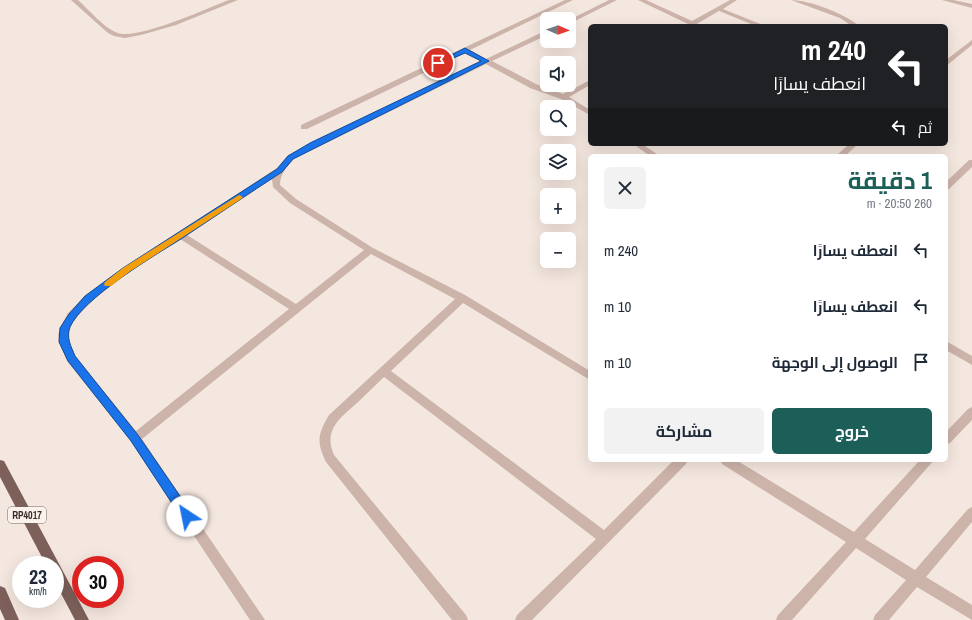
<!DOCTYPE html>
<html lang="ar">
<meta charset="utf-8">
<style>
:root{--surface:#fff;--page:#f2f2f3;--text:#1f2937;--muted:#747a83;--accent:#1c5e58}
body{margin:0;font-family:"Archivo Narrow",Cairo,sans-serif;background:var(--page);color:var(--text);direction:rtl;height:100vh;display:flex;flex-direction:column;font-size:15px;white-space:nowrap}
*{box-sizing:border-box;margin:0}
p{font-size:13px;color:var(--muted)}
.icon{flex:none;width:22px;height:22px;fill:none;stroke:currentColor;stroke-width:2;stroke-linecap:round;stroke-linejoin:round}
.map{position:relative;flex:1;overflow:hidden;direction:ltr}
.details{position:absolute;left:588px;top:154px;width:360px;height:308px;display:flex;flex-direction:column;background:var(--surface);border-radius:6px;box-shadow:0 4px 16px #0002;direction:rtl}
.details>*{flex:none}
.hud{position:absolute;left:588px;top:24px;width:360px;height:122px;border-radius:6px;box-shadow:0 4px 16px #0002;direction:rtl;background:#202124;color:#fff;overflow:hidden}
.needle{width:26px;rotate:92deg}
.buttons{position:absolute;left:540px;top:12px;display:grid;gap:8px}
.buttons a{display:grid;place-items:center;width:36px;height:36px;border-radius:6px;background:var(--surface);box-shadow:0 4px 16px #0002;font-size:20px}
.speed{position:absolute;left:12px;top:556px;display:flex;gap:8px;font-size:20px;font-weight:700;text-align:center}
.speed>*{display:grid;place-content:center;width:52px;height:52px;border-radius:50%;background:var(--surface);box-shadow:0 4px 16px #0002;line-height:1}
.speed small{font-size:10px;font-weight:400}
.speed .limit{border:6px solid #d22;background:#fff;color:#111}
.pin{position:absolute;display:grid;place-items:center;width:34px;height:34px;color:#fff;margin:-17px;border:2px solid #fff;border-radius:50%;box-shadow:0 1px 4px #0007}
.me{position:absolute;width:44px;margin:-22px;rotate:326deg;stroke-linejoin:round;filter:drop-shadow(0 0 3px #0008)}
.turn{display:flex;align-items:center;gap:14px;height:84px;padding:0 16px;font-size:18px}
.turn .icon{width:52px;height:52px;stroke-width:2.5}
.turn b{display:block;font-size:28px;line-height:34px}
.then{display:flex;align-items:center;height:38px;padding:0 16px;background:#0003;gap:8px;font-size:15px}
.round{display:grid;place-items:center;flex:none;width:42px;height:42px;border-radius:6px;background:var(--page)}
.headline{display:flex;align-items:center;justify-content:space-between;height:68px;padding:0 16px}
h1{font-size:24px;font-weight:700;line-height:30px;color:var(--accent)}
.primary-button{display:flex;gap:8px;margin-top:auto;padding:8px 16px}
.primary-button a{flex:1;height:46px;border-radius:6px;background:var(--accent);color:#fff;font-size:16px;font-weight:700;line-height:46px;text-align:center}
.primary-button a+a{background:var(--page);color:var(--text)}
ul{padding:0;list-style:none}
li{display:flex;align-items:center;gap:12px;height:56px;padding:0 16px}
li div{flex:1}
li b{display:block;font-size:15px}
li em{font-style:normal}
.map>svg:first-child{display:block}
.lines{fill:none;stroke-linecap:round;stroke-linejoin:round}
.minor{fill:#cdb4aa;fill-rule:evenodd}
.primary{fill:#7d605a;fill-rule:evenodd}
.route{fill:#1a73e8;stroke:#114b97}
.slow{fill:#f59e0b}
.labels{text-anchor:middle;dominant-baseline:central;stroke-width:3.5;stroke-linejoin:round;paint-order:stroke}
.shield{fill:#fbf2ec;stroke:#746764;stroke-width:1}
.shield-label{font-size:10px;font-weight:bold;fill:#3a2c2a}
</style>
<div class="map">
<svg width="972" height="620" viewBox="0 0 972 620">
<rect width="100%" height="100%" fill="#f4e7df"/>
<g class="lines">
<!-- minor -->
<g class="minor">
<path d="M71,0h7c10,9 27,29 40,33 20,7 90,-25 111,-33h9l-62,25 -35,10 -16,3 -11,-2 -6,-3z"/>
<path d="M565,0h8l-103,50 16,9 61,-29v5l-55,26 44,23 27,10 27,-14v5l-21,12 21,13v5l-29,-16 -31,-11 -44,-24 -192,95c-7,8 -14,15 -14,26l16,14 77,49 92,47 125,76v9l-127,-77 -72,68 213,159 70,-70h14l-2,4 -154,156h-17l2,-5 79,-76 -212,-162c-9,9 -18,17 -27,26 -17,15 -34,27 -23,52l132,160 2,5h-16l-126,-158c-10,-21 -8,-28 3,-47l126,-116 -84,-45 -229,185 123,181h-15l-119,-179 -64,-80 -8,-19 -1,-7 2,-7 8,-15 17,-17 38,-28 154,-100 11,-13 193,-94 -16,-8 -158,76h-6v-4zM272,179l1,8 17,16 74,47 -68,54 -109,-69zM180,239l109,70 -153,122 -61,-75c-2,-6 -7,-13 -7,-20 1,-29 89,-82 112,-97z"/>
<polygon points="609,0 617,0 569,24 569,20"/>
<polygon points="638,0 646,0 692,21 730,0 737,0 723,9 765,26 756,26 719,11 695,25 686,26 688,24"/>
<path d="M791,0c18,0 55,14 68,26h-7l-12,-8z"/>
<polygon points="942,0 953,0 972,4 972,8"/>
<polygon points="972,40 972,45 946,66 946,60"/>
<polygon points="633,144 642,144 660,156 650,156"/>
<polygon points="849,144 858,144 845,156 836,156"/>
<polygon points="969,160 972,160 972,167 949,189 946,190 946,182"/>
<polygon points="946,341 972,356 972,365 946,350"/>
<polygon points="972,407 972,420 950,443 946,445 946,432 968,409"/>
<polygon points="720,460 736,460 854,532 920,460 934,460 865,539 915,570 968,509 972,507 972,522 926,577 972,605 972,620 917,587 889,620 873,620 875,615 906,580 856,548 792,620 776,620 778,615 846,542 722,464"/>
</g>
<!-- primary -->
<g class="primary">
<polygon points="0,460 4,461 89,620 75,620 55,582 55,565 46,565 0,477"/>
<polygon points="0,586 5,588 19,620 5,620 0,609"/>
</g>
</g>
<!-- route -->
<path class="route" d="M465,48l24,13 -196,98 -11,13c-34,22 -68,45 -101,67 -29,18 -98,59 -111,88 -4,11 1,19 5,29l63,79 53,77 2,4 -2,4 -4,1 -4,-1 -52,-79 -63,-80 -9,-19 1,-14 9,-14 16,-18 38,-28 154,-99 11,-13 22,-13 171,-82 -16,-8 -25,11 -5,-1z"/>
<!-- slow -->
<polygon class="slow" points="239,195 243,197 241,199 129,272 111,286 105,286 104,284 105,282 123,268"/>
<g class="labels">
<!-- shield labels -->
<rect class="shield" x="8" y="507" width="38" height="16" rx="3"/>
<g class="shield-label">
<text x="27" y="515">RP4017</text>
</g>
</g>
</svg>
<div class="buttons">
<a><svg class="needle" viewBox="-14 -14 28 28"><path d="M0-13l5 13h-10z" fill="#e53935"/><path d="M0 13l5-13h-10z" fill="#747a83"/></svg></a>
<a><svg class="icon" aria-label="sound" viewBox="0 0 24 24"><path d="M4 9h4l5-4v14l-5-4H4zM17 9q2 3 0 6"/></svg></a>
<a><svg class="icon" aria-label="search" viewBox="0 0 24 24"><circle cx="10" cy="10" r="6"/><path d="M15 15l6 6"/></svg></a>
<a><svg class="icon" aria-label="layers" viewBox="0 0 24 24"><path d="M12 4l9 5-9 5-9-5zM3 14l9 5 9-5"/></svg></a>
<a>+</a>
<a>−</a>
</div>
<div class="speed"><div>23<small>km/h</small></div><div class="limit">30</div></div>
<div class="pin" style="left:438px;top:63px;background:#d93025"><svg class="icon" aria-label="arrive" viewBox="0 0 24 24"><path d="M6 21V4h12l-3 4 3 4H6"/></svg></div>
<svg class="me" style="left:187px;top:516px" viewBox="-20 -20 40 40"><circle r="19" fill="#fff"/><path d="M0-13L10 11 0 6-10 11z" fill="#1a73e8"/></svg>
<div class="hud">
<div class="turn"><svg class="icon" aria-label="left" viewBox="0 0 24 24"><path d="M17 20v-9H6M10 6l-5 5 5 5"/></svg><div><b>240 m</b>انعطف يسارًا</div></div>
<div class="then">ثم<svg class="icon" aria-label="left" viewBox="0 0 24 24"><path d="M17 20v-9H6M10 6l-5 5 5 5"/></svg></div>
</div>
<section class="details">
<div class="headline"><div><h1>1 دقيقة</h1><p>260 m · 20:50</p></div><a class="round"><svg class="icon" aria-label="close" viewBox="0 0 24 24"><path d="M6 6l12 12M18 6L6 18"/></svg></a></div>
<ul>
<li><svg class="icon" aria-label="left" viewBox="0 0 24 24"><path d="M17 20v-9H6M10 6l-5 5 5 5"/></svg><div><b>انعطف يسارًا</b></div><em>240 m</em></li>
<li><svg class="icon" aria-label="left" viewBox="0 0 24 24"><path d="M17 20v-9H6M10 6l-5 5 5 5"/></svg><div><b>انعطف يسارًا</b></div><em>10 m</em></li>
<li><svg class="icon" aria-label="arrive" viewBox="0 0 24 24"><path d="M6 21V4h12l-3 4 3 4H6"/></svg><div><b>الوصول إلى الوجهة</b></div><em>10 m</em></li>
</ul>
<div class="primary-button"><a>خروج</a><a>مشاركة</a></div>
</section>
</div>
